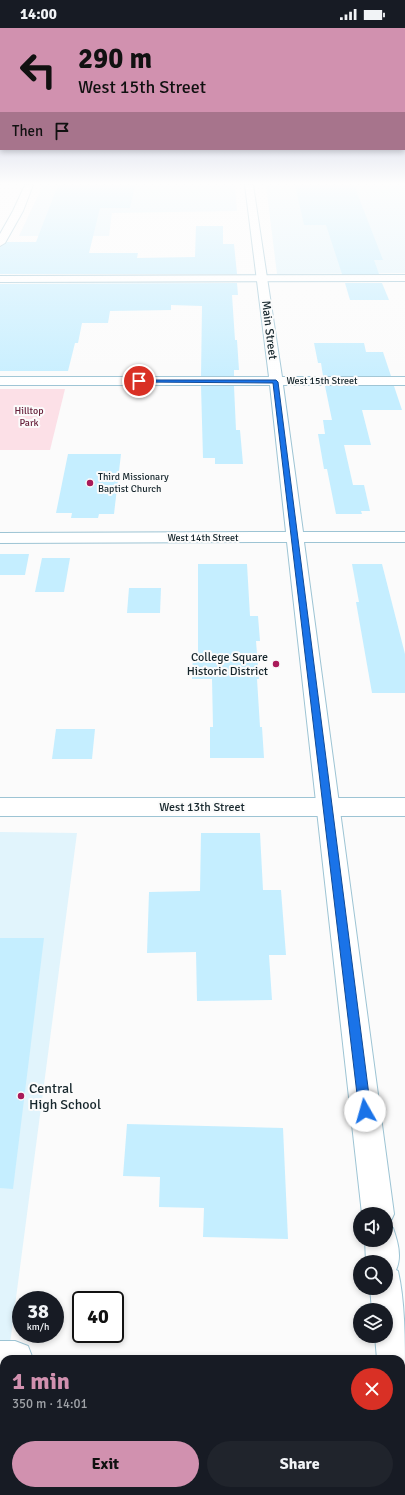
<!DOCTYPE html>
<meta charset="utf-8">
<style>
:root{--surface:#171b24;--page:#20242c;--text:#f1f3f6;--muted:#9ea1a6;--accent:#d191af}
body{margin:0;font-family:Signika,sans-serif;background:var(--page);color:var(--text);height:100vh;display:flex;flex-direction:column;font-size:15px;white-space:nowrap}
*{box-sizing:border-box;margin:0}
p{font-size:13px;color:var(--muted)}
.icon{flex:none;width:22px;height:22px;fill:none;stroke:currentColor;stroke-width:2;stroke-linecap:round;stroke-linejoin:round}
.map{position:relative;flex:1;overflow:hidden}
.panel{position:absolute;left:0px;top:1327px;width:405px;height:140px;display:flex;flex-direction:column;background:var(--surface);border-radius:12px 12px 0 0;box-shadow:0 2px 6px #0003}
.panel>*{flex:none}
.guide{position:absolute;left:0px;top:0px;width:405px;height:122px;box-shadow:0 2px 6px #0003;background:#d191af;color:#111;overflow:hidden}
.buttons{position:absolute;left:353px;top:1179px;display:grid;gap:8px}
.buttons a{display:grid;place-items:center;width:40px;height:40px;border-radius:50%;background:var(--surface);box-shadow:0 2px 6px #0003;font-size:20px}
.speed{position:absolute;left:12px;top:1263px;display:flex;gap:8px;font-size:20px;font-weight:700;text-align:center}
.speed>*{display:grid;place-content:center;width:52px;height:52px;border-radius:50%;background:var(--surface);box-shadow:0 2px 6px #0003;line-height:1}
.speed small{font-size:10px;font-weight:400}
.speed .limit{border:2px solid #111;border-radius:6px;background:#fff;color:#111}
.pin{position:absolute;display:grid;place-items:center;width:34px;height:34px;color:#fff;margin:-17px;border:2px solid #fff;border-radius:50%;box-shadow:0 1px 4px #0007}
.me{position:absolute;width:44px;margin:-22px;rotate:353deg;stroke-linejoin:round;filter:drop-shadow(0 0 3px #0008)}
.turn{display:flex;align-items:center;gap:14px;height:84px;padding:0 12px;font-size:18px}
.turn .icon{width:52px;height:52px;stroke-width:2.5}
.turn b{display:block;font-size:28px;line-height:34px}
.then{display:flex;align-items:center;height:38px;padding:0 12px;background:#0003;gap:8px;font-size:15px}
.round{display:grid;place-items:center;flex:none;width:42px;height:42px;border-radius:21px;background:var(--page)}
.overview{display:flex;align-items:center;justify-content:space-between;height:68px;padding:0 12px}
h1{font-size:24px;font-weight:700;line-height:30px;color:var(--accent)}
.cta{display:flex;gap:8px;margin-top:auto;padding:8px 12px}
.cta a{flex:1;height:46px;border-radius:24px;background:var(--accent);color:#111;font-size:16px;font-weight:700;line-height:46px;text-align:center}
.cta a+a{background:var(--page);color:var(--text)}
.status{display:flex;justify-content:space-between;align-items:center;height:28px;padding:0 20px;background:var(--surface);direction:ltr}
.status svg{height:11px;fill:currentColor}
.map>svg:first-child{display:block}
.built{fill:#e1f4fc}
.green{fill:#fce0e7}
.building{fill:#c5eeff}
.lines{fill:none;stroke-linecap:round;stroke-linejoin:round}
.minor-casing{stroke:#9dc4d4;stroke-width:2}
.tertiary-casing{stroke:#9dc4d4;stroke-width:2}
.trunk-casing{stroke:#9dc4d4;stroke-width:2}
.minor{fill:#fff;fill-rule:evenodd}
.tertiary{fill:#fff;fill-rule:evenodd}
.trunk{fill:#fff;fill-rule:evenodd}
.route{fill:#1a73e8;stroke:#114b97}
.poi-dot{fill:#a91a59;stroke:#fbfbfb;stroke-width:1.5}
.labels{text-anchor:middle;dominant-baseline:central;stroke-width:4;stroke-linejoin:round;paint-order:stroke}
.far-street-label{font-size:10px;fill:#16262c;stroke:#fbfbfb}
.far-park-label{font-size:10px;fill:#67213b;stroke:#fbfbfb}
.far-poi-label{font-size:10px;fill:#16262c;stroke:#fbfbfb;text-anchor:start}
.street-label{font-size:12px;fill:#16262c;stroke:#fbfbfb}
.poi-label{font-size:12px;fill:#16262c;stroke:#fbfbfb;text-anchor:end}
.near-poi-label{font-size:14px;fill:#16262c;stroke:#fbfbfb;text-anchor:start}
</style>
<div class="status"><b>14:00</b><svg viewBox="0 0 49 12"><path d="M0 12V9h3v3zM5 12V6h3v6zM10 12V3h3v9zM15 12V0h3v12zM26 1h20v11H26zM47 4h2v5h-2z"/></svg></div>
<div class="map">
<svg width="405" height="1467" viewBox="0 0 405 1467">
<rect width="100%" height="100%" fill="#fbfbfb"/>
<!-- built -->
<g class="built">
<polygon points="43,157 235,157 237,183 112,185 109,208 19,208"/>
<polygon points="266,157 405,157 405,245 277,246"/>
<polygon points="0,804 77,805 8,1331 4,1331 4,1358 0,1389"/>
<polygon points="0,1413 4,1413 4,1463 340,1463 340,1467 0,1467"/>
</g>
<!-- green -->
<polygon class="green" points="0,361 65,361 50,422 0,422"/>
<!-- building -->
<g class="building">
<polygon points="58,157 135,157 130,180 100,180 89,225 138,225 137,230 195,229 196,198 223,198 223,216 234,216 237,246 0,246 0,219 7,214 36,214"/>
<polygon points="295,157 354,157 383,232 374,232 379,246 342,246 326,197 304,197"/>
<polygon points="237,255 238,267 232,267 235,312 237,312 239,342 234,342 234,348 201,348 202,278 171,277 171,282 110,283 108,295 82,295 78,315 75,315 68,343 0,343 0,256"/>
<polygon points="345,255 382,255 389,272 350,272"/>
<polygon points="314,315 364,315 366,324 383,324 391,348 323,348 321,335 318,335"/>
<polygon points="201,358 234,358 236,402 240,402 243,436 215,436 215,430 203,430"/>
<polygon points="325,358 394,358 402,382 362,382 371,417 344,417 353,457 364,457 370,483 361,483 362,486 336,486 327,441 324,441 318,406 325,406 323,392 332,392"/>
<polygon points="68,426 121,426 114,486 99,486 98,490 71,490 72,485 56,485"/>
<polygon points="0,526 29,526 25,547 0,547"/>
<polygon points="42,530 70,530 64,564 35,564"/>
<polygon points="198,536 247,536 250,588 258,588 260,613 256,613 259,651 257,651 260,699 262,699 264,730 210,730 210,699 213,699 212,651 192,651 193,625 198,625"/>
<polygon points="352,536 382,536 405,626 405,665 372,665 356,574 359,574"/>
<polygon points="129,560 161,560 160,585 127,585"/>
<polygon points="56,701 95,701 92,731 52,731"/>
<polygon points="201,805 260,805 263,862 281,862 286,927 269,927 272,972 197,973 196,924 147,925 149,864 200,863"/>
<polygon points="0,910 44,910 13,1161 0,1160"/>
<polygon points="127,1096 283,1100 288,1211 203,1209 204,1180 159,1179 160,1149 123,1148"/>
</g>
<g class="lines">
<defs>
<g id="minor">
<polygon points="405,247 405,253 0,254 0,248"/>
<rect x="0" y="770" width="405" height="18"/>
<polygon points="0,1313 15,1313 28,1318 33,1331 4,1331 4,1349 0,1349"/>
</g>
<g id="tertiary">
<path d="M245,157h8l29,192h123v8h-122l20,147h102v10h-101l90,672 -5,11 -2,1 6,2c5,14 9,29 3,42l2,1c7,30 7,70 7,102l-4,1v-15h-24l-2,-23h11v-26h-14l-2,-22h16v-26h-20l-1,-22h21v-26h-24l-75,-672 -287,1v-10l286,-1 -16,-147h-270v-8h269z"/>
<polygon points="401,1352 405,1353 405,1413 401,1412"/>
</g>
<polygon id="trunk" points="25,157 33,157 23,183 5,215 0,218 0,206 13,183"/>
</defs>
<!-- minor casing -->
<use href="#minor" class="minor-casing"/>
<!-- tertiary casing -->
<use href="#tertiary" class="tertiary-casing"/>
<!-- trunk casing -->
<use href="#trunk" class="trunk-casing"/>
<!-- minor -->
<use href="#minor" class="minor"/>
<!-- tertiary -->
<use href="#tertiary" class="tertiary"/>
<!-- trunk -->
<use href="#trunk" class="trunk"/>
</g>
<!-- sky -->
<linearGradient id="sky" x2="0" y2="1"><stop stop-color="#a3acd1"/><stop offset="0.43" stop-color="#fdfdfd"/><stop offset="1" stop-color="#fdfdfd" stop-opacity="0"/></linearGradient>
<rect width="405" height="362" fill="url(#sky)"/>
<!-- route -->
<polygon class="route" points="137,352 276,352 278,354 371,1083 369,1087 365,1089 361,1087 359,1083 273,355 139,354 136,353"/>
<!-- markers -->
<g class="poi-dot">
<circle cx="90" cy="455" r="4"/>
<circle cx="276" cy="636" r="4"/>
<circle cx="21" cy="1068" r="4"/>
</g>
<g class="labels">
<!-- far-street labels -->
<g class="far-street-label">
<text x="322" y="353">West 15th Street</text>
<text x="203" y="510">West 14th Street</text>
</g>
<!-- far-park labels -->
<g class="far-park-label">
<text x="29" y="383">Hilltop<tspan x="29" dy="12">Park</tspan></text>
</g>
<!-- far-poi labels -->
<g class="far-poi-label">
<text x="98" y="449">Third Missionary<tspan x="98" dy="12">Baptist Church</tspan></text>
</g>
<!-- street labels -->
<g class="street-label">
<text transform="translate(269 302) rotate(83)">Main Street</text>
<text x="202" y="779">West 13th Street</text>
</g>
<!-- poi labels -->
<g class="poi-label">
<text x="268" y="629">College Square<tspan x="268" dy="14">Historic District</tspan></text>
</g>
<!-- near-poi labels -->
<g class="near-poi-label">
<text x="29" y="1060">Central<tspan x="29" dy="16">High School</tspan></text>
</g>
</g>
</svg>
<div class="buttons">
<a><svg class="icon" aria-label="sound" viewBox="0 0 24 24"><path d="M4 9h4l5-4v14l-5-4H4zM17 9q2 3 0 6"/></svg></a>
<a><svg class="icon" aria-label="search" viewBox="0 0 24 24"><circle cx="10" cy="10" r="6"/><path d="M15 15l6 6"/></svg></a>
<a><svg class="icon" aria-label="layers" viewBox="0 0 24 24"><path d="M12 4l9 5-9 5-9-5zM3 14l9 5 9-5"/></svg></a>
</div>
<div class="speed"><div>38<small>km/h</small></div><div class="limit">40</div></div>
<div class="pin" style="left:139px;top:353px;background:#d93025"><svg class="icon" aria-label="arrive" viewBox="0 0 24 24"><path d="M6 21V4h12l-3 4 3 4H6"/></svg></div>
<svg class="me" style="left:365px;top:1083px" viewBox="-20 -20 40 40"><circle r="19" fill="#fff"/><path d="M0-13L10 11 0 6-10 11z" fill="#1a73e8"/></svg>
<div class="guide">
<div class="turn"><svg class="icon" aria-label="left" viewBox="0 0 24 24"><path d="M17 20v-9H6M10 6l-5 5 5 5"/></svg><div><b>290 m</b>West 15th Street</div></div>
<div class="then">Then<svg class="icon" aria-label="arrive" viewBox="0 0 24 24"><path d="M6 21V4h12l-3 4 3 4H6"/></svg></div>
</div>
<section class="panel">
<div class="overview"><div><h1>1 min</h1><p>350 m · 14:01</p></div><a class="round" style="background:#d93025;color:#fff"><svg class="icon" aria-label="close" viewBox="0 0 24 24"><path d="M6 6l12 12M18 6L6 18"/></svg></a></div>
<div class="cta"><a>Exit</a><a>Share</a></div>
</section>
</div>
